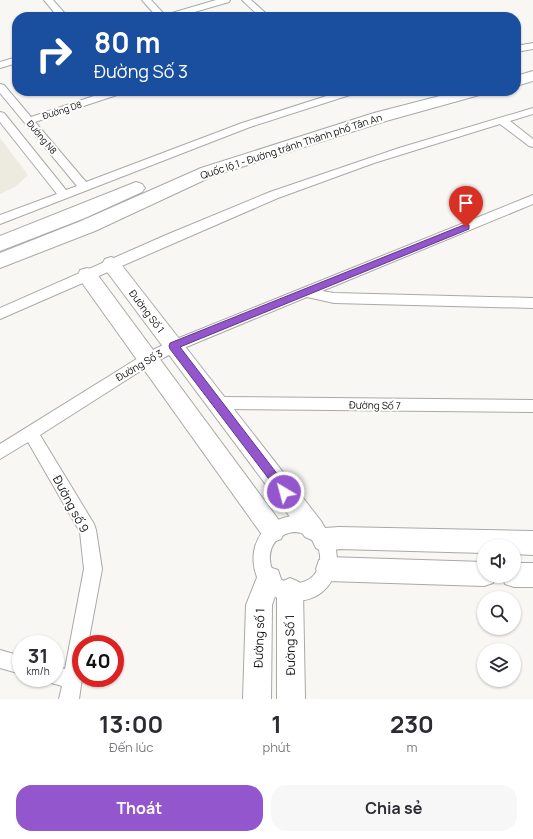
<!DOCTYPE html>
<html lang="vi">
<meta charset="utf-8">
<style>
:root{--surface:#fff;--page:#f7f7f7;--text:#2b2b33;--muted:#7c7c81;--accent:#9356cc}
body{margin:0;font-family:Manrope,sans-serif;background:var(--page);color:var(--text);height:100vh;display:flex;flex-direction:column;font-size:15px;white-space:nowrap}
*{box-sizing:border-box;margin:0}
p{font-size:13px;color:var(--muted)}
.icon{flex:none;width:22px;height:22px;fill:none;stroke:currentColor;stroke-width:2;stroke-linecap:round;stroke-linejoin:round}
.map{position:relative;height:699px;overflow:hidden}
.side{display:flex;flex-direction:column;background:var(--surface);flex:1}
.side>*{flex:none}
.banner{position:absolute;left:12px;top:12px;width:509px;height:84px;border-radius:16px;box-shadow:0 1px 3px #0004;background:#1a4fa0;color:#fff;overflow:hidden}
.buttons{position:absolute;left:477px;top:539px;display:grid;gap:8px}
.buttons a{display:grid;place-items:center;width:44px;height:44px;border-radius:50%;background:var(--surface);box-shadow:0 1px 3px #0004;font-size:20px}
.speed{position:absolute;left:12px;top:635px;display:flex;gap:8px;font-size:20px;font-weight:700;text-align:center}
.speed>*{display:grid;place-content:center;width:52px;height:52px;border-radius:50%;background:var(--surface);box-shadow:0 1px 3px #0004;line-height:1}
.speed small{font-size:10px;font-weight:400}
.speed .limit{border:6px solid #d22;background:#fff;color:#111}
.pin{position:absolute;display:grid;place-items:center;width:34px;height:34px;color:#fff;margin:-41px -17px;border-radius:50% 50% 50% 0;rotate:-45deg;box-shadow:0 0 4px #0007}
.pin .icon{rotate:45deg}
.me{position:absolute;width:44px;margin:-22px;rotate:323deg;stroke-linejoin:round;filter:drop-shadow(0 0 3px #0008)}
.turn{display:flex;align-items:center;gap:14px;height:84px;padding:0 16px;font-size:18px}
.turn .icon{width:52px;height:52px;stroke-width:2.5}
.turn b{display:block;font-size:28px;line-height:34px}
.eta{display:flex;justify-content:space-evenly;align-items:center;height:68px;text-align:center}
.eta b{font-size:24px;font-weight:700;line-height:28px}
.button{display:flex;gap:8px;margin-top:auto;padding:8px 16px}
.button a{flex:1;height:46px;border-radius:16px;background:var(--accent);color:#fff;font-size:16px;font-weight:700;line-height:46px;text-align:center}
.button a+a{background:var(--page);color:var(--text)}
.map>svg:first-child{display:block}
.built{fill:#edebe0}
.lines{fill:none;stroke-linecap:round;stroke-linejoin:round}
.street-casing{stroke:#aaa9a7;stroke-width:2}
.secondary-casing{stroke:#aaa9a7;stroke-width:2}
.highway-casing{stroke:#aaa9a7;stroke-width:2}
.street{fill:#fff;fill-rule:evenodd}
.secondary{fill:#fff;fill-rule:evenodd}
.highway{fill:#fff;fill-rule:evenodd}
.route{fill:#9356cc;stroke:#603885}
.labels{text-anchor:middle;dominant-baseline:central;stroke-width:4;stroke-linejoin:round;paint-order:stroke}
.far-street-label{font-size:9px;fill:#10100f;stroke:#fff}
.street-label{font-size:10px;fill:#10100f;stroke:#fff}
.near-street-label{font-size:12px;fill:#10100f;stroke:#fff}
</style>
<div class="map">
<svg width="533" height="699" viewBox="0 0 533 699">
<rect width="100%" height="100%" fill="#f8f7f4"/>
<!-- built -->
<polygon class="built" points="0,138 28,175 15,187 0,194"/>
<g class="lines">
<defs>
<g id="street">
<polygon points="44,0 53,0 68,17 58,17"/>
<polygon points="142,0 151,0 165,15 216,0 230,0 229,2 177,17 157,17"/>
<polygon points="242,0 251,0 270,17 260,17"/>
<polygon points="533,43 533,49 516,52 516,46"/>
<polygon points="17,57 17,63 0,68 0,62"/>
<polygon points="0,84 4,85 31,117 109,91 124,91 123,93 35,122 86,182 242,123 342,91 357,91 356,93 250,127 0,224 0,215 57,194 0,122 0,112 4,113 66,190 77,186 0,93"/>
<polygon points="533,108 533,114 510,121 533,139 533,147 529,146 500,124 374,163 278,198 0,319 0,308 166,235 270,192 399,148"/>
<polygon points="533,195 533,204 322,291 334,293 533,298 533,308 334,303 307,297 179,350 153,363 40,435 94,524 96,530 102,569 88,644 81,644 81,678 82,678 79,699 59,699 62,686 48,682 47,678 55,678 55,666 65,669 84,569 80,532 28,442 0,459 0,444 143,355 169,342"/>
<polygon points="217,397 533,400 533,412 217,409 212,407 210,403 212,399"/>
<path d="M292,516c57,-2 61,82 5,85 -53,3 -61,-77 -5,-85zM295,532c34,2 33,51 0,51 -33,0 -34,-49 0,-51z"/>
<polygon points="0,650 21,656 21,674 0,668"/>
</g>
<g id="secondary">
<polygon points="111,257 117,259 321,521 325,528 339,527 533,531 533,555 514,554 514,546 484,546 484,553 339,549 324,552 316,548 312,540 305,537 105,269 102,264 105,259"/>
<polygon points="87,268 94,270 281,523 285,531 281,539 273,542 265,539 80,280 78,275 80,270"/>
<polygon points="328,557 484,562 484,576 496,576 493,583 484,586 328,581 319,578 316,569 319,560"/>
<polygon points="514,563 533,563 533,587 514,587 505,584 502,576 514,576"/>
<polygon points="269,567 278,570 281,579 272,605 271,699 243,699 246,605 260,570"/>
<polygon points="290,578 299,582 303,591 305,699 277,699 277,591 281,582"/>
</g>
<g id="highway">
<polygon points="533,71 533,81 516,86 516,76"/>
<polygon points="459,91 485,91 483,94 386,121 213,176 95,231 0,268 0,253 81,221 201,168 374,113"/>
<polygon points="136,182 142,184 145,188 142,192 85,218 0,251 0,236"/>
</g>
</defs>
<!-- street casing -->
<use href="#street" class="street-casing"/>
<!-- secondary casing -->
<use href="#secondary" class="secondary-casing"/>
<!-- highway casing -->
<use href="#highway" class="highway-casing"/>
<!-- street -->
<use href="#street" class="street"/>
<!-- secondary -->
<use href="#secondary" class="secondary"/>
<!-- highway -->
<use href="#highway" class="highway"/>
</g>
<!-- route -->
<polygon class="route" points="466,224 469,225 469,229 180,347 288,488 290,492 288,495 284,496 281,495 170,349 169,346 170,343"/>
<g class="labels">
<!-- far-street labels -->
<g class="far-street-label">
<text transform="translate(62 110) rotate(-18)">Đường D8</text>
<text transform="translate(42 137) rotate(50)">Đường N8</text>
</g>
<!-- street labels -->
<g class="street-label">
<text transform="translate(291 146) rotate(-18)">Quốc lộ 1 - Đường tránh Thành phố Tân An</text>
<text transform="translate(147 311) rotate(53)">Đường Số 1</text>
<text transform="translate(139 365) rotate(-30)">Đường Số 3</text>
<text transform="translate(375 405) rotate(1)">Đường Số 7</text>
</g>
<!-- near-street labels -->
<g class="near-street-label">
<text transform="translate(71 504) rotate(62)">Đường số 9</text>
<text transform="translate(259 638) rotate(-88)">Đường số 1</text>
<text transform="translate(290 645) rotate(-91)">Đường Số 1</text>
</g>
</g>
</svg>
<div class="buttons">
<a><svg class="icon" aria-label="sound" viewBox="0 0 24 24"><path d="M4 9h4l5-4v14l-5-4H4zM17 9q2 3 0 6"/></svg></a>
<a><svg class="icon" aria-label="search" viewBox="0 0 24 24"><circle cx="10" cy="10" r="6"/><path d="M15 15l6 6"/></svg></a>
<a><svg class="icon" aria-label="layers" viewBox="0 0 24 24"><path d="M12 4l9 5-9 5-9-5zM3 14l9 5 9-5"/></svg></a>
</div>
<div class="speed"><div>31<small>km/h</small></div><div class="limit">40</div></div>
<div class="pin" style="left:466px;top:227px;background:#d93025"><svg class="icon" aria-label="arrive" viewBox="0 0 24 24"><path d="M6 21V4h12l-3 4 3 4H6"/></svg></div>
<svg class="me" style="left:284px;top:492px" viewBox="-20 -20 40 40"><circle r="17" fill="#9356cc" stroke="#fff" stroke-width="3"/><path d="M0-11L8 9 0 5-8 9z" fill="#fff"/></svg>
<div class="banner">
<div class="turn"><svg class="icon" aria-label="right" viewBox="0 0 24 24"><path d="M7 20v-9h11M14 6l5 5-5 5"/></svg><div><b>80 m</b>Đường Số 3</div></div>
</div>
</div>
<section class="side">
<div class="eta">
<div><b>13:00</b><p>Đến lúc</p></div>
<div><b>1</b><p>phút</p></div>
<div><b>230</b><p>m</p></div>
</div>
<div class="button"><a>Thoát</a><a>Chia sẻ</a></div>
</section>
